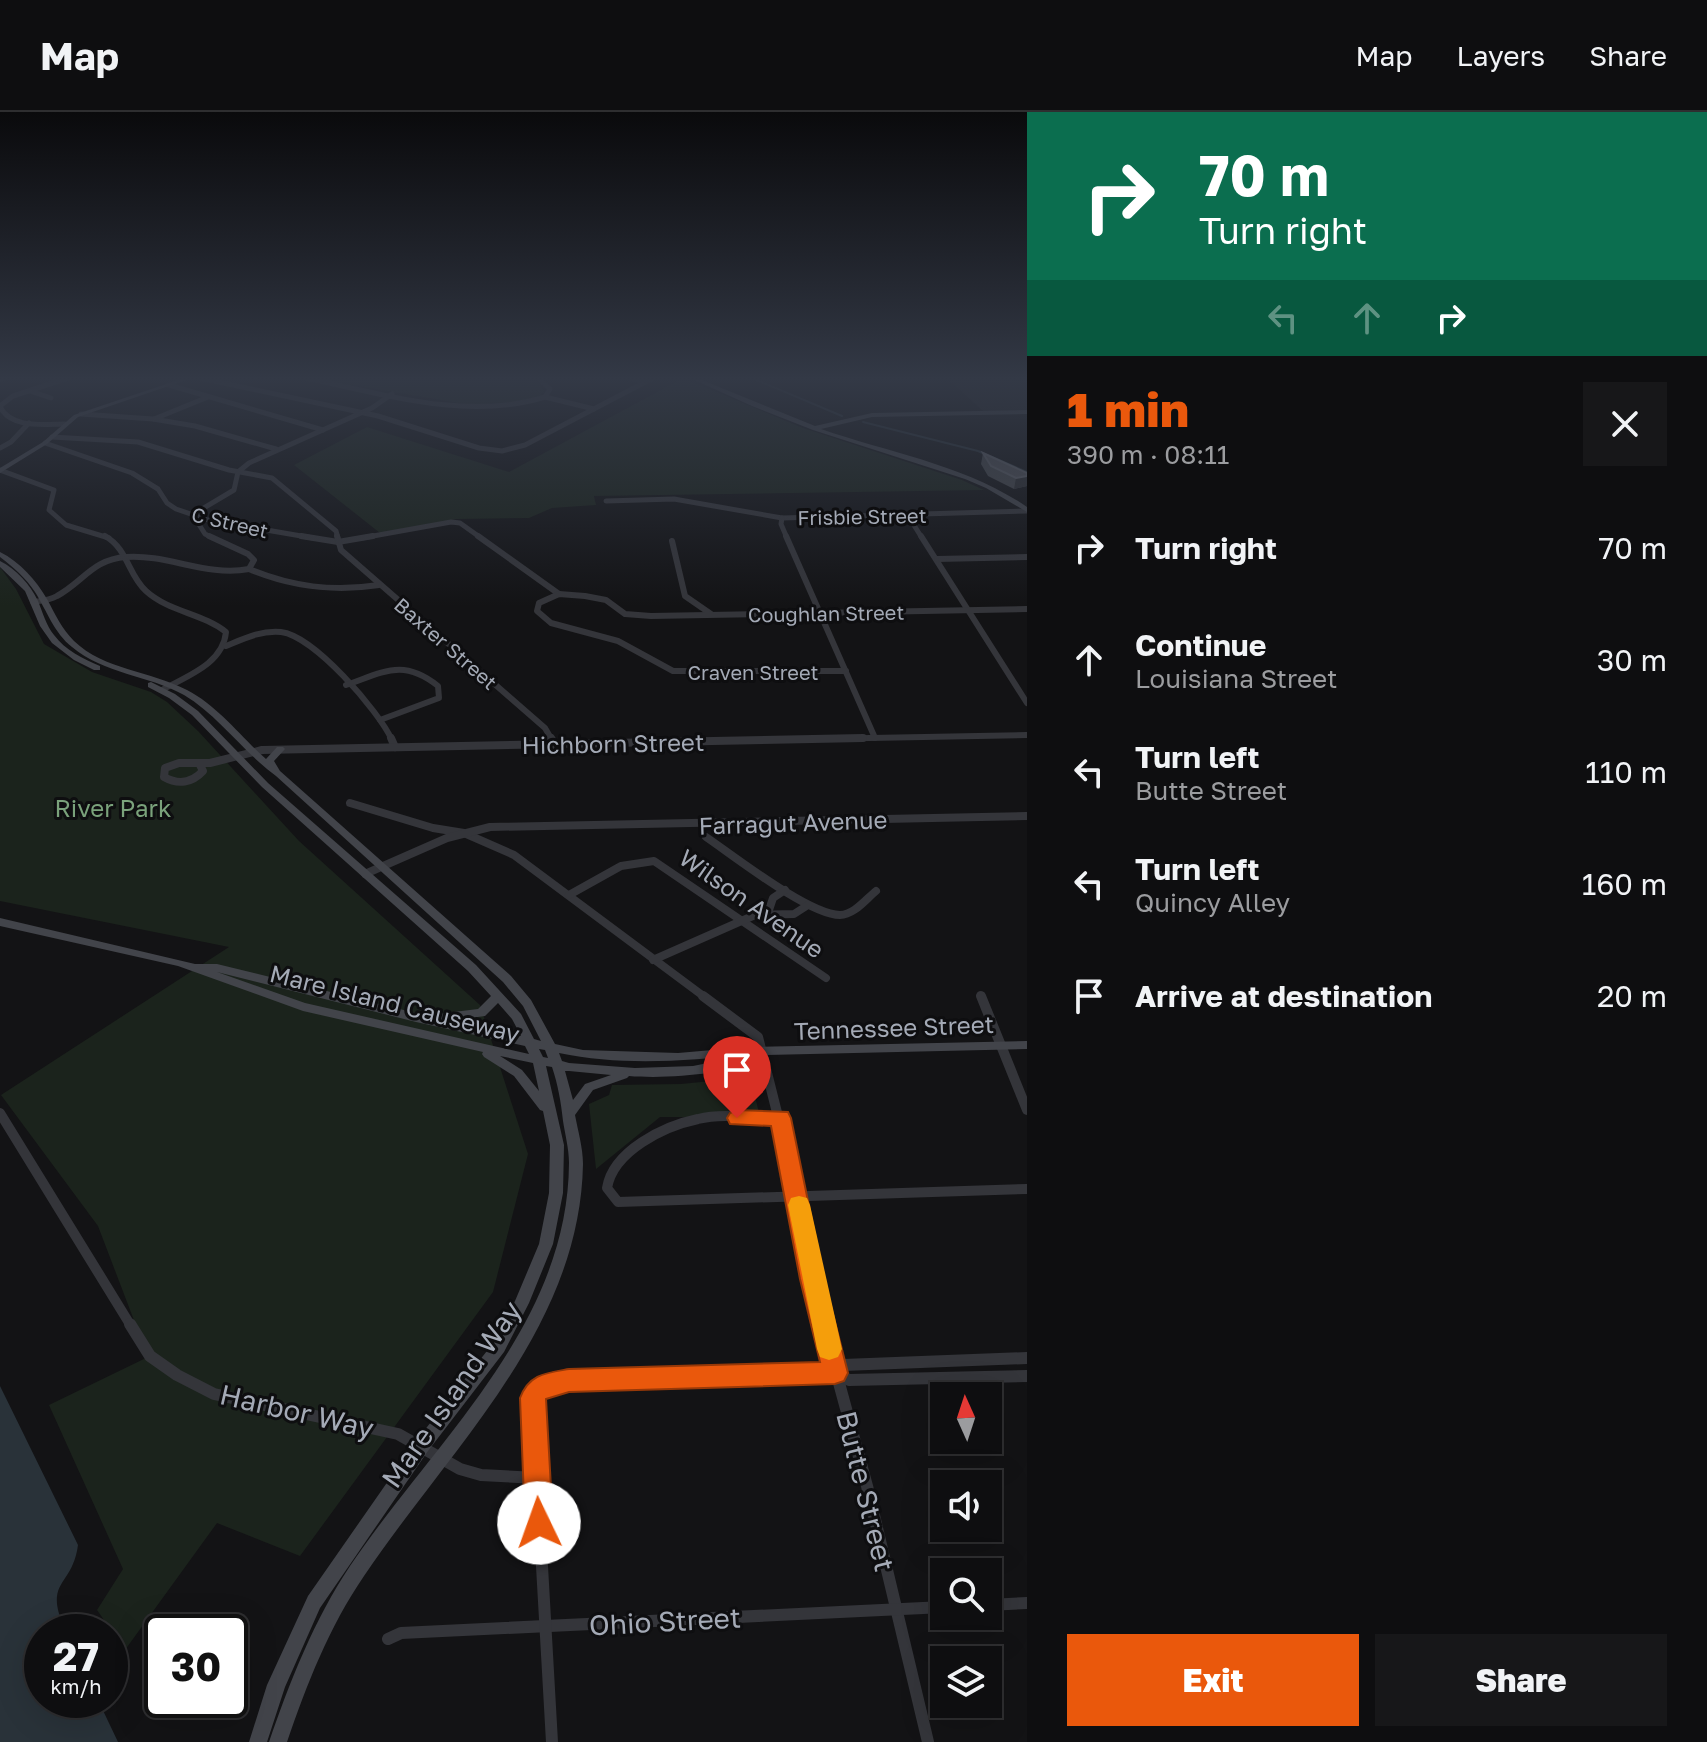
<!DOCTYPE html>
<meta charset="utf-8">
<style>
:root{--surface:#0e0e10;--page:#171719;--text:#f1f3f6;--muted:#9b9c9f;--line:#2e2e30;--accent:#ea580c}
body{margin:0;font-family:"Golos Text",sans-serif;background:var(--page);color:var(--text);height:100vh;display:flex;flex-direction:column;font-size:30px;white-space:nowrap}
*{box-sizing:border-box;margin:0}
p{font-size:26px;color:var(--muted)}
.icon{flex:none;width:44px;height:44px;fill:none;stroke:currentColor;stroke-width:2;stroke-linecap:round;stroke-linejoin:round}
.map{position:relative;flex:1;overflow:hidden}
.drawer{display:flex;flex-direction:column;background:var(--surface);width:680px}
.drawer>*{flex:none}
.top-card{background:#0b6e4f;color:#fff;overflow:hidden}
.needle{width:52px;rotate:357deg}
.controls{position:absolute;left:930px;top:1270px;display:grid;gap:16px}
.controls a{display:grid;place-items:center;width:72px;height:72px;border-radius:0px;background:var(--surface);box-shadow:0 8px 32px #0002,0 0 0 2px var(--line);font-size:40px}
.speed{position:absolute;left:24px;top:1502px;display:flex;gap:16px;font-size:40px;font-weight:700;text-align:center}
.speed>*{display:grid;place-content:center;width:104px;height:104px;border-radius:50%;background:var(--surface);box-shadow:0 8px 32px #0002,0 0 0 2px var(--line);line-height:1}
.speed small{font-size:20px;font-weight:400}
.speed .limit{border:4px solid #111;border-radius:12px;background:#fff;color:#111}
.pin{position:absolute;display:grid;place-items:center;width:68px;height:68px;color:#fff;margin:-82px -34px;border-radius:50% 50% 50% 0;rotate:-45deg;box-shadow:0 0 8px #0007}
.pin .icon{rotate:45deg}
.me{position:absolute;width:88px;margin:-44px;rotate:357deg;stroke-linejoin:round;filter:drop-shadow(0 0 6px #0008)}
.turn{display:flex;align-items:center;gap:28px;height:168px;padding:0 40px;font-size:36px}
.turn .icon{width:104px;height:104px;stroke-width:2.5}
.turn b{display:block;font-size:56px;line-height:68px}
.lanes{display:flex;align-items:center;height:76px;padding:0 40px;background:#0003;justify-content:center;gap:40px;direction:ltr}
.lanes .off{opacity:.35}
.round{display:grid;place-items:center;flex:none;width:84px;height:84px;border-radius:0px;background:var(--page)}
.headline{display:flex;align-items:center;justify-content:space-between;height:136px;padding:0 40px}
h1{font-size:48px;font-weight:800;line-height:60px;color:var(--accent)}
.primary-button{display:flex;gap:16px;margin-top:auto;padding:16px 40px}
.primary-button a{flex:1;height:92px;border-radius:0px;background:var(--accent);color:#fff;font-size:32px;font-weight:800;line-height:92px;text-align:center}
.primary-button a+a{background:var(--page);color:var(--text)}
ul{padding:0;list-style:none}
li{display:flex;align-items:center;gap:24px;height:112px;padding:0 40px}
li div{flex:1}
li b{display:block;font-size:30px}
li em{font-style:normal}
header{display:flex;align-items:center;gap:48px;box-sizing:border-box;height:112px;padding:0 40px;background:var(--surface);border-bottom:2px solid var(--line)}
header strong{font-size:38px}
nav{display:flex;gap:44px;margin-inline-start:auto;font-size:28px}
main{display:flex;flex:1;min-height:0}
.map>svg:first-child{display:block}
.built{fill:#1f1f22}
.green{fill:#1b231c}
.water{fill:#293239}
.lines{fill:none;stroke-linecap:round;stroke-linejoin:round}
.stream{stroke:#293239;stroke-width:2}
.street-far4{stroke:#34353a;stroke-width:5}
.street-far3{stroke:#34353a;stroke-width:6}
.street-far2{stroke:#34353a;stroke-width:8}
.street-far1{stroke:#34353a;stroke-width:10}
.street{stroke:#34353a;stroke-width:12}
.secondary{fill:#42444a;fill-rule:evenodd}
.wall{fill:#44464a}
.shaded-wall{fill:#2c2d30}
.building{fill:#4f5056;stroke:#5c5e65;stroke-width:2}
.route{fill:#ea580c;stroke:#983908;stroke-width:2}
.slow{fill:#f59e0b}
.labels{text-anchor:middle;dominant-baseline:central;stroke-width:6;stroke-linejoin:round;paint-order:stroke}
.far-street-label{font-size:20px;fill:#a4aab6;stroke:#0e0e10}
.street-label{font-size:24px;fill:#a4aab6;stroke:#0e0e10}
.park-label{font-size:24px;fill:#7aa27b;stroke:#0e0e10}
.near-street-label{font-size:28px;fill:#a4aab6;stroke:#0e0e10}
</style>
<header>
<strong>Map</strong>
<nav><a>Map</a><a>Layers</a><a>Share</a></nav>
</header>
<main>
<div class="map">
<svg width="1027" height="1630" viewBox="0 0 1027 1630">
<rect width="100%" height="100%" fill="#131315"/>
<!-- built -->
<polygon class="built" points="947,266 1027,266 1027,300 985,301"/>
<!-- green -->
<g class="green">
<polygon points="312,266 529,266 539,271 544,280 537,288 470,293"/>
<polygon points="683,266 803,316 962,368 984,378 594,384 596,393 552,396 529,406 457,407 380,421 294,353 367,315 509,360"/>
<polygon points="0,455 16,477 44,532 92,560 151,580 167,590 198,619 299,729 480,893 528,1042 493,1180 300,1444 217,1411 125,1538 97,1498 123,1457 49,1293 148,1245 98,1114 1,983 229,835 0,789"/>
<polygon points="741,966 752,972 760,1005 660,1005 596,1057 589,992 609,983 612,973 681,972"/>
</g>
<!-- water -->
<path class="water" d="M0,1274l78,159c-6,44 -36,34 -12,87h-24v68h56l20,42h-118z"/>
<g class="lines">
<!-- stream -->
<g class="stream">
<polyline points="752,266 842,304"/>
<polyline points="863,310 978,339 1027,360"/>
</g>
<!-- street-far4 -->
<g class="street-far4">
<polyline points="200,266 378,304 479,336 502,339 525,333 653,266"/>
<path d="M306,266c77,16 161,43 239,19"/>
<polyline points="538,266 550,277 545,285"/>
<polyline points="630,266 643,270"/>
<polyline points="0,267 5,266"/>
<polyline points="169,273 323,318"/>
<polyline points="30,279 51,286"/>
<polyline points="545,285 594,297"/>
<polyline points="0,294 13,284 68,266"/>
<path d="M0,295c12,22 43,17 65,17"/>
<polyline points="81,302 153,307 195,314 276,337"/>
<polyline points="154,307 208,285"/>
<polyline points="52,325 138,330 229,358 272,366 336,419 338,426"/>
<polyline points="45,331 132,361 158,377 167,391 176,397 208,408 313,426"/>
<polyline points="0,336 11,330 29,311"/>
<polyline points="0,358 54,378 49,398 66,413 109,426"/>
<polyline points="606,389 674,387 782,406 1027,399"/>
<polyline points="907,402 922,426"/>
<polyline points="192,403 234,378 238,360 249,351 372,296 392,282"/>
<polyline points="193,403 205,422 213,426"/>
<polyline points="782,406 781,412 787,426"/>
<polyline points="362,426 451,410 460,411 481,426"/>
</g>
<!-- street-far3 -->
<g class="street-far3">
<path d="M105,424c23,13 23,39 41,55 23,21 56,22 80,41 -3,32 -39,44 -64,58"/>
<polyline points="301,424 338,430 373,424"/>
<polyline points="337,424 341,438 545,616 552,628"/>
<polyline points="478,424 559,482"/>
<polyline points="786,424 875,626"/>
<polyline points="921,424 1027,591"/>
<polyline points="672,429 685,484 711,502"/>
<polyline points="937,447 1027,445"/>
<path d="M249,457c43,18 84,23 130,16"/>
<path d="M33,490c8,-1 17,-2 24,-6 26,-14 36,-37 69,-39 42,-3 80,20 123,12l5,-9 -6,-6 -39,-18"/>
<path d="M226,534c17,-7 35,-16 55,-14 33,4 97,78 111,108"/>
<polyline points="846,559 673,559 618,529 551,511 537,499 539,491 559,482 585,484 606,488 625,502 651,504 1027,497"/>
<path d="M346,573c38,-13 57,-27 92,1l1,12 -59,22"/>
<polyline points="761,628 1027,623"/>
</g>
<!-- street-far2 -->
<g class="street-far2">
<polyline points="391,626 395,635"/>
<polyline points="551,626 555,633"/>
<path d="M200,653l3,6c-11,12 -25,14 -39,6l1,-9 14,-5h31l52,-13 601,-12"/>
<polyline points="350,691 433,716 464,721 514,743 706,886"/>
<path d="M706,725c28,19 103,78 134,78 14,0 26,-16 36,-24"/>
<polyline points="365,762 447,726 490,715 1027,704"/>
<polyline points="569,783 621,754 654,749 826,866"/>
<polyline points="768,801 773,786 785,778"/>
<polyline points="653,848 755,803 794,802 808,793"/>
</g>
<!-- street-far1 -->
<g class="street-far1">
<polyline points="703,884 758,925 798,1084 824,1214"/>
<polyline points="981,884 1027,998"/>
<polyline points="0,1001 131,1214"/>
<path d="M780,1006c-27,0 -56,-5 -82,1 -34,7 -85,32 -91,69l11,14 409,-13"/>
</g>
<!-- street -->
<g class="street">
<polyline points="130,1212 150,1244 177,1263 214,1282 398,1322 460,1357 481,1363 537,1366"/>
<polyline points="823,1212 867,1374 928,1630"/>
<polyline points="835,1261 843,1253 1027,1246"/>
<polyline points="988,1493 1027,1491"/>
<polyline points="388,1527 401,1521 944,1495"/>
<polyline points="552,1630 533,1296 535,1279 550,1270 569,1268 835,1261 849,1268 1027,1264"/>
</g>
<!-- secondary -->
<g class="secondary">
<polygon points="184,266 192,266 78,305 47,332 0,361 0,356 43,330 74,303"/>
<path d="M690,266h7l118,48 57,-13 155,-3v4l-155,3 -51,12c69,24 145,36 206,78v5l-41,-24 -21,-9 -152,-49 -61,-24z"/>
<path d="M0,440c20,10 36,28 47,47 8,15 15,30 27,42 30,29 77,30 113,49 31,16 53,46 79,69l11,-12h6l2,2 -11,12 6,10 231,205 20,24 24,44 28,6 95,3 69,-6 280,-6v8l-260,6c-30,20 -102,24 -138,21l-2,2 -34,12 -18,25c3,16 8,33 8,49 -3,165 -133,284 -219,412 -35,51 -57,108 -77,166h-18c21,-61 45,-122 81,-176 85,-126 218,-240 219,-403 0,-14 -4,-29 -6,-42 -2,-19 -5,-36 -11,-54l-6,-1 18,79 -1,48 -10,51 -24,59 -25,49 -76,99 -108,157 -35,79 -18,55h-18l18,-57 41,-89 108,-155 78,-99 21,-41 24,-57 10,-51 1,-48 -7,-34 -3,-1 -26,-34 -30,-19 -2,-3 1,-2 -180,-41 -125,-45 -178,-40v-8l195,46h22l215,53 5,-3 41,-5 13,-13 -23,-25 -206,-184 -70,-72 -23,-17 -21,-11v-4l3,-1 24,12 23,17 70,72 208,182 45,49 13,25 7,2 -18,-35 -20,-24 -227,-206c-33,-24 -57,-60 -92,-81 -36,-20 -80,-21 -112,-48 -18,-14 -25,-36 -37,-55 -9,-14 -22,-25 -35,-35zM217,860l199,50 109,24 4,8 -224,-51zM498,891l14,16 9,17 -73,-15 37,-5zM539,937l6,1 3,8 -5,-1zM559,941c61,13 126,8 188,2l-54,11 -58,2 -66,-5 -7,-2zM500,944l33,7 6,28 -17,-21zM565,959h4l42,4 -26,9 -12,16z"/>
<path d="M0,449c16,8 30,23 38,40 5,12 8,24 16,34 11,15 29,24 46,31v4h-6l-20,-10 -22,-17 -12,-17 -15,-35 -25,-24z"/>
</g>
</g>
<!-- wall -->
<polygon class="wall" points="983,341 1027,361 1027,374 1014,377 988,364 981,352"/>
<!-- shaded-wall -->
<polygon class="shaded-wall" points="1027,364 1027,374 1014,377 1016,366"/>
<!-- building -->
<polygon class="building" points="983,341 1027,361 1027,364 1016,366 991,354"/>
<!-- sky -->
<linearGradient id="sky" x2="0" y2="1"><stop stop-color="#0a0a0c"/><stop offset="0.54" stop-color="#333946"/><stop offset="1" stop-color="#333946" stop-opacity="0"/></linearGradient>
<rect width="1027" height="494" fill="url(#sky)"/>
<!-- route -->
<path class="route" d="M737,998l51,2 3,6 33,161 24,94 -4,8 -9,3 -266,8 -23,7 7,124 -4,10 -10,4 -10,-4 -4,-10 -5,-125c9,-24 26,-25 49,-29l251,-7 -20,-83 -29,-153 -41,-2 -3,-6 3,-5z"/>
<!-- slow -->
<polygon class="slow" points="799,1084 807,1086 810,1093 842,1237 838,1245 829,1248 820,1245 817,1237 788,1093 791,1086"/>
<g class="labels">
<!-- far-street labels -->
<g class="far-street-label">
<text transform="translate(862 404) rotate(-1)">Frisbie Street</text>
<text transform="translate(230 410) rotate(13)">C Street</text>
<text transform="translate(826 501) rotate(-1)">Coughlan Street</text>
<text transform="translate(446 531) rotate(41)">Baxter Street</text>
<text x="753" y="560">Craven Street</text>
</g>
<!-- street labels -->
<g class="street-label">
<text transform="translate(613 631) rotate(-1)">Hichborn Street</text>
<text transform="translate(793 710) rotate(-2)">Farragut Avenue</text>
<text transform="translate(752 791) rotate(35)">Wilson Avenue</text>
<text transform="translate(395 891) rotate(14)">Mare Island Causeway</text>
<text transform="translate(894 915) rotate(-2)">Tennessee Street</text>
</g>
<!-- park labels -->
<g class="park-label">
<text x="113" y="695">River Park</text>
</g>
<!-- near-street labels -->
<g class="near-street-label">
<text transform="translate(451 1282) rotate(-55)">Mare Island Way</text>
<text transform="translate(297 1299) rotate(13)">Harbor Way</text>
<text transform="translate(866 1379) rotate(76)">Butte Street</text>
<text transform="translate(665 1509) rotate(-3)">Ohio Street</text>
</g>
</g>
</svg>
<div class="controls">
<a><svg class="needle" viewBox="-14 -14 28 28"><path d="M0-13l5 13h-10z" fill="#e53935"/><path d="M0 13l5-13h-10z" fill="#9b9c9f"/></svg></a>
<a><svg class="icon" aria-label="sound" viewBox="0 0 24 24"><path d="M4 9h4l5-4v14l-5-4H4zM17 9q2 3 0 6"/></svg></a>
<a><svg class="icon" aria-label="search" viewBox="0 0 24 24"><circle cx="10" cy="10" r="6"/><path d="M15 15l6 6"/></svg></a>
<a><svg class="icon" aria-label="layers" viewBox="0 0 24 24"><path d="M12 4l9 5-9 5-9-5zM3 14l9 5 9-5"/></svg></a>
</div>
<div class="speed"><div>27<small>km/h</small></div><div class="limit">30</div></div>
<div class="pin" style="left:737px;top:1006px;background:#d93025"><svg class="icon" aria-label="arrive" viewBox="0 0 24 24"><path d="M6 21V4h12l-3 4 3 4H6"/></svg></div>
<svg class="me" style="left:539px;top:1411px" viewBox="-20 -20 40 40"><circle r="19" fill="#fff"/><path d="M0-13L10 11 0 6-10 11z" fill="#ea580c"/></svg>
</div>
<section class="drawer">
<div class="top-card">
<div class="turn"><svg class="icon" aria-label="right" viewBox="0 0 24 24"><path d="M7 20v-9h11M14 6l5 5-5 5"/></svg><div><b>70 m</b>Turn right</div></div>
<div class="lanes"><svg class="icon off" aria-label="left" viewBox="0 0 24 24"><path d="M17 20v-9H6M10 6l-5 5 5 5"/></svg><svg class="icon off" aria-label="ahead" viewBox="0 0 24 24"><path d="M12 20V5M6 11l6-6 6 6"/></svg><svg class="icon" aria-label="right" viewBox="0 0 24 24"><path d="M7 20v-9h11M14 6l5 5-5 5"/></svg></div>
</div>
<div class="headline"><div><h1>1 min</h1><p>390 m · 08:11</p></div><a class="round"><svg class="icon" aria-label="close" viewBox="0 0 24 24"><path d="M6 6l12 12M18 6L6 18"/></svg></a></div>
<ul>
<li><svg class="icon" aria-label="right" viewBox="0 0 24 24"><path d="M7 20v-9h11M14 6l5 5-5 5"/></svg><div><b>Turn right</b></div><em>70 m</em></li>
<li><svg class="icon" aria-label="ahead" viewBox="0 0 24 24"><path d="M12 20V5M6 11l6-6 6 6"/></svg><div><b>Continue</b><p>Louisiana Street</p></div><em>30 m</em></li>
<li><svg class="icon" aria-label="left" viewBox="0 0 24 24"><path d="M17 20v-9H6M10 6l-5 5 5 5"/></svg><div><b>Turn left</b><p>Butte Street</p></div><em>110 m</em></li>
<li><svg class="icon" aria-label="left" viewBox="0 0 24 24"><path d="M17 20v-9H6M10 6l-5 5 5 5"/></svg><div><b>Turn left</b><p>Quincy Alley</p></div><em>160 m</em></li>
<li><svg class="icon" aria-label="arrive" viewBox="0 0 24 24"><path d="M6 21V4h12l-3 4 3 4H6"/></svg><div><b>Arrive at destination</b></div><em>20 m</em></li>
</ul>
<div class="primary-button"><a>Exit</a><a>Share</a></div>
</section>
</main>
